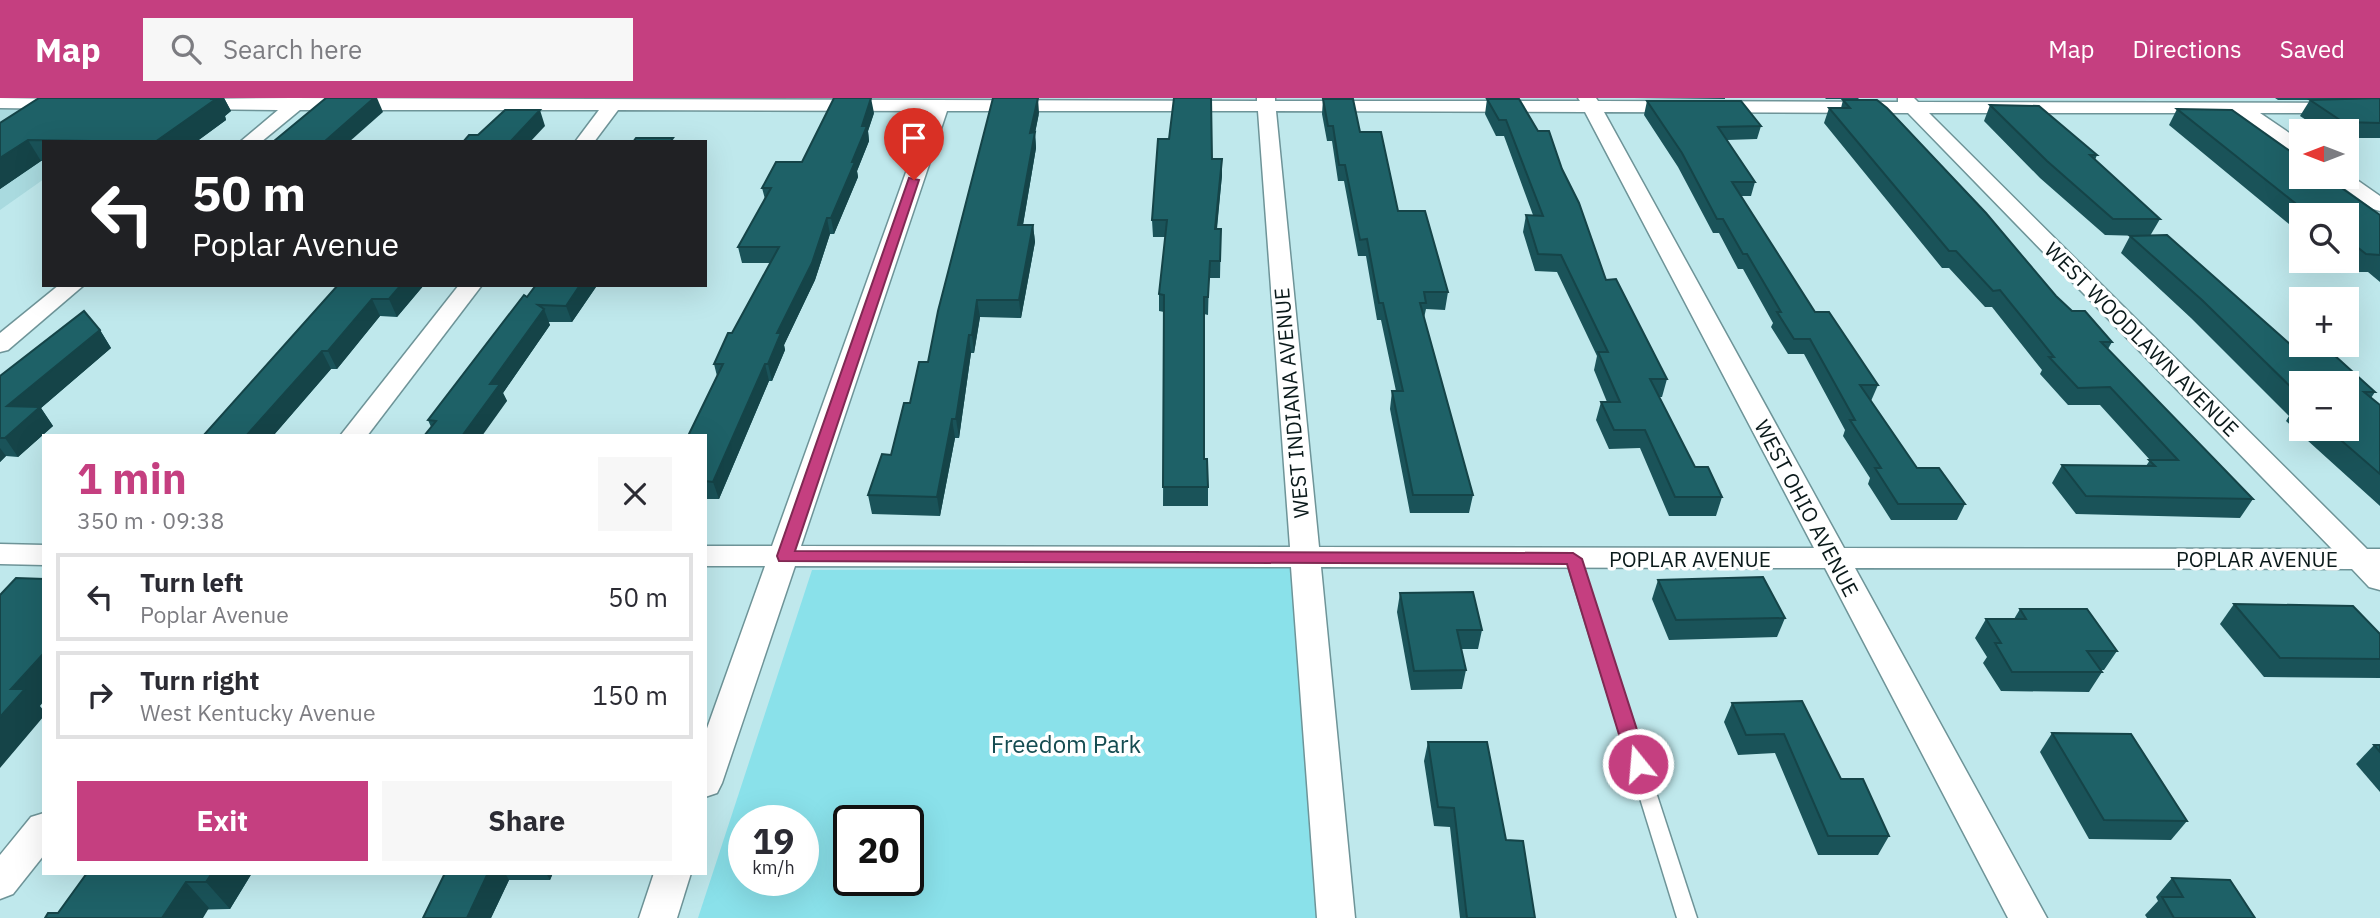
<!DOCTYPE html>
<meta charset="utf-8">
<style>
:root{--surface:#fff;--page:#f7f7f7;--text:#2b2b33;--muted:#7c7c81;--line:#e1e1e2;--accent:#c53f80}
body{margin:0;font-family:"IBM Plex Sans",sans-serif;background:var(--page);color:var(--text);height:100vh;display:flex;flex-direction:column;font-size:26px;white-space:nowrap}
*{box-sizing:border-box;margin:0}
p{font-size:23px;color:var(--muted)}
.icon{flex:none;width:38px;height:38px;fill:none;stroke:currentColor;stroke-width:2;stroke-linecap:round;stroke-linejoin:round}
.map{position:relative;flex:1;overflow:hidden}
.panel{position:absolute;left:42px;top:336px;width:665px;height:441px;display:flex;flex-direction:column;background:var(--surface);border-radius:0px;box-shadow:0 7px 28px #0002}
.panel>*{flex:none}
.top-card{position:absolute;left:42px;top:42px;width:665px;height:147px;border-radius:0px;box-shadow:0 7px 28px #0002;background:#202124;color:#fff;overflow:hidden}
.needle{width:46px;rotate:270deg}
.controls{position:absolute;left:2289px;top:21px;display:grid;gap:14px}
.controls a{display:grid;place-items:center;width:70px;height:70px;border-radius:0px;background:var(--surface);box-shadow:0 7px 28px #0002;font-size:35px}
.speed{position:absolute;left:728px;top:707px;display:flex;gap:14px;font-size:35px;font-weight:700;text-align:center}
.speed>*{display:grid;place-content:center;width:91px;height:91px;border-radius:50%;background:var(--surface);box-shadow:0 7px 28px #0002;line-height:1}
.speed small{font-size:18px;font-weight:400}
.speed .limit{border:4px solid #111;border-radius:10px;background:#fff;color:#111}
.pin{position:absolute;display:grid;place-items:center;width:60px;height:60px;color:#fff;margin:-72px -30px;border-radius:50% 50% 50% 0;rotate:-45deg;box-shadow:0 0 7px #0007}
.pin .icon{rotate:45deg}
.me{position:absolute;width:77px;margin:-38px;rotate:343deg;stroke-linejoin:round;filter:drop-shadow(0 0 5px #0008)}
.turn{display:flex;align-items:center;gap:24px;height:147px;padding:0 35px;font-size:32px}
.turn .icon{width:91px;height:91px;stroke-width:2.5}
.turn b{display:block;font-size:49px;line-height:60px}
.round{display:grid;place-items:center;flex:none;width:74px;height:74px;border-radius:0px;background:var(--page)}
.summary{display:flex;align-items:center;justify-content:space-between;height:119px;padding:0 35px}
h1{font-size:42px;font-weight:700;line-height:52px;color:var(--accent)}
.button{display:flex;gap:14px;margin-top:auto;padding:14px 35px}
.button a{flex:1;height:80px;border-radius:0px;background:var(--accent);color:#fff;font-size:28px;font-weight:700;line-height:80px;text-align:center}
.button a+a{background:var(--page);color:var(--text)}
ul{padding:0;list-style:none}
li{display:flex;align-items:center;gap:21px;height:88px;margin:0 14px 10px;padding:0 21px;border:4px solid var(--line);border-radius:0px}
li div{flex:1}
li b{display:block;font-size:26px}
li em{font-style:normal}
header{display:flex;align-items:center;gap:42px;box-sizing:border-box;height:98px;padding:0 35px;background:var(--accent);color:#fff}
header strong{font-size:33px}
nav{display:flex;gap:38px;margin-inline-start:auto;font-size:24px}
.search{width:490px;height:63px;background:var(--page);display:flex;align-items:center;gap:18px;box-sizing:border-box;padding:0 24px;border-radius:0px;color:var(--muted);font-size:26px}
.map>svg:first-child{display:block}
.built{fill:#a9dadf}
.green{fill:#8ae1ea;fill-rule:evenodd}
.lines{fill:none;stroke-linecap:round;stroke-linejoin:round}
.lane-casing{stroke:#6e9498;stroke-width:3}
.street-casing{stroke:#6e9498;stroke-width:3}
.lane{fill:#fff;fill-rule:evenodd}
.street{fill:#fff;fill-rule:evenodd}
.wall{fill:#1a5359;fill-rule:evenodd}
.shaded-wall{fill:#154448}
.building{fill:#1e6167;stroke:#154448;stroke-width:2}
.route{fill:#c53f80;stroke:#802953;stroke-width:2}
.labels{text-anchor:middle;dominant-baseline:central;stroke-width:7;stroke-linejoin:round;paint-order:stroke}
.street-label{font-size:21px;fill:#0b1a1b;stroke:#fff}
.near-park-label{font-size:24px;fill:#154c51;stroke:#fff}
</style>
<header>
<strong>Map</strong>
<div class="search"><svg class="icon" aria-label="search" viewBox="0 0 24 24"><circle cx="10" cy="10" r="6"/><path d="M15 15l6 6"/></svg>Search here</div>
<nav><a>Map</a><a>Directions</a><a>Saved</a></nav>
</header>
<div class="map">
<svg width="2380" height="820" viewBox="0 0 2380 820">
<rect width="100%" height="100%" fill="#bfe8ec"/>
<!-- built -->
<polygon class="built" points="0,10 142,11 44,44 44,81 0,112"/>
<!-- green -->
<path class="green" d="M1293,470l27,350h-622l114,-348zM744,723h59v59h-59zM849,723h59v59h-59z"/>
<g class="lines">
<defs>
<polygon id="lane" points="1573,456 1580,461 1697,820 1677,820 1566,461"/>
<g id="street">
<polygon points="0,0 67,1 76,6 67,11 0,10"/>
<path d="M292,0l965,3v-3h18v3h305l-2,-3h18l2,3 300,1v-4h16l4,4 462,1v10h-120l41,28v15l-7,-2 -58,-41h-307l438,436h13v41l-11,-3 -17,-18 -497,-1 192,350h-39l-183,-350 -504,-1 34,351h-38l-26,-351 -496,-1 -73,217 -5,10 -12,4v-63l60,-168h-60v-20h67l156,-435 -310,-1 -24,32h-19l24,-32h-299l-39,32h-21l38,-32 -90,-1 -9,-5 9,-5zM947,13h311l32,436 -489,-1zM1276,13l309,1 229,436 -495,-1zM1604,14l304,1 424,436 -488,-1z"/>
<polygon points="2347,75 2380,98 2380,113 2373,111 2329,79 2347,79"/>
<polygon points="59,187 84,187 8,252 0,254 0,235"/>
<polygon points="459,187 482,187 367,338 340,338"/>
<polygon points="0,446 44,447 44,467 0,466"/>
<polygon points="44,715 44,757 13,796 0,801 0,757 31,719"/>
<polygon points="654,775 691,775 677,820 639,820"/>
</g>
</defs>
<!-- lane casing -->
<use href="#lane" class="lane-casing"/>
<!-- street casing -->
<use href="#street" class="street-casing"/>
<!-- lane -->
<use href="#lane" class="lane"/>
<!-- street -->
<use href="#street" class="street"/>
</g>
<!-- wall -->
<g class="wall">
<polygon points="39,0 224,0 231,13 225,18 226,22 196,44 44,44 44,63 41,63 0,91 0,25"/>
<polygon points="1634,0 1725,0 1725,1"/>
<polygon points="1825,0 1859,0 1858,1 1826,1"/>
<polygon points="2275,0 2380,0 2380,40 2347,40 2347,33 2323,33 2300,18 2310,2 2278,2"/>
<polygon points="1323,1 1360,34 1398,113 1448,194 1445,212 1426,211 1424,220 1473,397 1469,415 1410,415 1390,311 1392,293 1396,293 1381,222 1377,222 1366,158 1358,158 1344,83 1338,83 1332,43 1327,43 1322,16"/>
<polygon points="1487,1 1538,33 1562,71 1606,182 1667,281 1662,299 1659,299 1695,369 1722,399 1716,418 1669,418 1640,350 1609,351 1596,322 1601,304 1607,304 1594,272 1597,258 1557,174 1535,173 1523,134 1526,117 1533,117 1504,38 1496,38 1485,16"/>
<polygon points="1843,2 2072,213 2112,244 2108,251 2253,401 2240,420 2076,416 2052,385 2062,367 2146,368 2150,362 2100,307 2068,307 2040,276 2042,272 1992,209 1985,209 1949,170 1942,170 1824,25 1829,10 1841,10"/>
<polygon points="1647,3 1761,28 1757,41 1727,42 1755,84 1751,98 1741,98 1815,214 1878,287 1871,303 1917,370 1965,406 1957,422 1891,422 1868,386 1870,380 1843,338 1845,332 1804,256 1788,256 1771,229 1773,225 1743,171 1738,171 1719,135 1713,135 1678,69 1644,17"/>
<path d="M1990,7l107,50 -2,5 65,59 -10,17 150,117 75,39 -4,6 9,7v101l-94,-85 3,-5 -98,-98 -70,-65 9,-17h13l-38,-1 -65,-57 -56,-57zM2301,285l46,46h-46z"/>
<polygon points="2177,11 2380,117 2380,184 2368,174 2355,174 2342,163 2347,163 2347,117 2301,117 2301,136 2169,27"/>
<polygon points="874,15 868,33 869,43 857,73 858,79 834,136 830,136 815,182 784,247 785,252 772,283 769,283 719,401 705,401 705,338 717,278 714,266 732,235 770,165 742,165 738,149 765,101 762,90"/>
<polygon points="1039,15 1035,35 1036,50 1023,127 1033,127 1035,144 1021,220 980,219 974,255 971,255 959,340 955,340 940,418 872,416 868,397 891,357 928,264"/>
<polygon points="1169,41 1212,61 1222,77 1217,131 1221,131 1220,180 1209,180 1208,217 1204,216 1204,361 1208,389 1208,408 1163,408 1164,214 1159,213 1159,196 1165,139 1153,139 1152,122"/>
<polygon points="338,187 424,187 397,219 380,218 337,271 331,271 273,338 203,338"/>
<polygon points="596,189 572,224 548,224 550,227 503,295 507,303 431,329 428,322 527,199"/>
<polygon points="100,232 111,250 41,310 53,328 18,359 6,358 0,364 0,278"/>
<polygon points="1658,482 1785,520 1777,539 1669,542 1652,501"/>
<polygon points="1400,495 1482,532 1478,551 1461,551 1466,572 1462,591 1411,592 1397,514"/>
<polygon points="2234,506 2380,536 2380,580 2264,579 2220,526"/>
<polygon points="2020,511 2117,553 2104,572 2100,572 2102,574 2089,594 2001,593 1983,565 1987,559 1975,540 1986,521 2014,521"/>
<polygon points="1802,603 1841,681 1889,738 1878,757 1818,757 1775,655 1738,657 1724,624 1732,605"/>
<polygon points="2052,635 2187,723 2171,742 2089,741 2040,654"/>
<polygon points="1428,644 1506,742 1535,820 1460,820 1450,729 1434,728 1424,663"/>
<polygon points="2374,647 2380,647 2380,694 2356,666"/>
<polygon points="87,775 252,775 230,811 58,815"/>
<polygon points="445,775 553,775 550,782 509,782 491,820 423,820"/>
<polygon points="2172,780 2255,820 2147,820 2145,817 2158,803 2156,799"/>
</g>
<!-- shaded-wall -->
<g class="shaded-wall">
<polygon points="212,0 224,0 231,13 225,18 226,22 196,44 155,44"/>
<polygon points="374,0 377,0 383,14 349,44 324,44"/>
<polygon points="871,0 874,15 868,33 869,43 857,73 858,79 834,136 831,120 852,64 862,28"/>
<polygon points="1038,0 1039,15 1035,35 1036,50 1020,144 1018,127 1030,35"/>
<polygon points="540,12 545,28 530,44 510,44"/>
<polygon points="28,42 41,63 0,91 0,60"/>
<polygon points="1222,61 1222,77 1215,147 1215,131"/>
<polygon points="827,120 830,136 815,182 784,247 785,252 772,283 768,266 777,235"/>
<polygon points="1033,127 1035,144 1021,220 1019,202"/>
<polygon points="401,187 424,187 397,219 389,201"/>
<polygon points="580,187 595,187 596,189 572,224 566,208"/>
<polygon points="372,201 380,218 337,271 328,253"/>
<polygon points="977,202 980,219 974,255 972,237"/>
<polygon points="544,211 550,227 503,295 507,303 482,338 462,338 490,286"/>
<polygon points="100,232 111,250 41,310 53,328 18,359 5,340 7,308"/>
<polygon points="969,237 971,255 959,340 956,321"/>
<polygon points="322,253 331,271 273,338 246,338"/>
<polygon points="765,266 769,283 719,401 713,384"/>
<polygon points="952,321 955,340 940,418 937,399"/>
<polygon points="0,350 6,358 0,364"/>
<polygon points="44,555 44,603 40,608 44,613 44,618 0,670 0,619 11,591"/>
<polygon points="212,775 252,775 230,811 206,784"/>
<polygon points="488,775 505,775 509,782 491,820 467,820"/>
<polygon points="546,775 553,775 550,782"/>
<polygon points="186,784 209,810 203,820 162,820"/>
</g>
<!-- building -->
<g class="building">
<polygon points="39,0 212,0 210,1 216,1 155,44 28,42 0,60 0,25"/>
<polygon points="326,0 374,0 324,44 274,43"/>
<polygon points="834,0 871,0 862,28 867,28 852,64 855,64 831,120 827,120 812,165 777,235 781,235 768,266 765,266 713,384 705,383 705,338 688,338 723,266 714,266 728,235 732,235 779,149 738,149 771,90 762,90 776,64 802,64"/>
<polygon points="993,0 1038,0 1030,35 1035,34 1018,127 1033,127 1019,202 977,202 972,237 969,237 956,321 952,321 937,399 868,397 882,356 891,357 904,305 910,305 919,264 928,264 938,213"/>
<polygon points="1174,0 1211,0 1212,61 1222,61 1215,131 1221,131 1220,163 1210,163 1208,199 1204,199 1204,361 1207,361 1208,389 1163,389 1164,197 1159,196 1167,122 1152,122 1158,41 1169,41"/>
<polygon points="2380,0 2380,25 2343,24 2310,2"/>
<polygon points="1323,1 1353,1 1360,34 1381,34 1398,113 1425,113 1448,194 1424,194 1426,205 1420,205 1473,397 1413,397 1392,293 1403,293 1383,205 1379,205 1367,141 1360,142 1345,67 1339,67 1333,28 1328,28"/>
<polygon points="1487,1 1519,1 1538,33 1549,33 1562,71 1579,105 1606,182 1616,181 1667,281 1650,281 1695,369 1708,369 1722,399 1675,399 1645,332 1614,332 1601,304 1620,304 1598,254 1608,254 1561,157 1538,156 1526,117 1543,118 1506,22 1499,22"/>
<polygon points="1843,2 1877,2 1887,10 1986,115 2056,198 2072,213 2085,213 2112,244 2101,244 2253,401 2086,398 2062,367 2155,368 2149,362 2178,362 2110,289 2078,290 2049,259 2054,259 2000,192 1993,193 1956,153 1949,153 1829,10 1850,10"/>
<polygon points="1647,3 1741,3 1761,28 1718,29 1755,84 1732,84 1815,214 1829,214 1878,287 1860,287 1917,370 1939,370 1965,406 1898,406 1875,370 1881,370 1850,322 1855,322 1810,241 1794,241 1777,214 1781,214 1747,156 1743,156 1723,121 1717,121 1682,55"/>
<polygon points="1990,7 2039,8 2097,57 2090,57 2160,121 2113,121 2047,63"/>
<polygon points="2177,11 2232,12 2301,61 2301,79 2326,79 2380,117 2380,157 2366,156 2347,141 2347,117 2310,117"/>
<polygon points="505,12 540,12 510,44 463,44 469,37 478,37"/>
<polygon points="636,40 673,40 670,44 633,44"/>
<polygon points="2167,137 2300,255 2333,256 2375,294 2364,294 2380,307 2380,376 2328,331 2347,331 2347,285 2301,285 2301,299 2202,202 2130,138"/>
<polygon points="338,187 401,187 389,201 372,201 328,253 322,253 246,338 203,338"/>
<polygon points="536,187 580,187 566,208 538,207 544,211 490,286 500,286 462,338 424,338 436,323 428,322 524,197 527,199"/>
<polygon points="84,213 100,232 7,308 40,309 5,340 0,340 0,278"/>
<polygon points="1763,479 1785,520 1676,522 1658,482"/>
<polygon points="16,480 44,481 44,555 11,591 25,591 0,619 0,497"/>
<polygon points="1473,494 1482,532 1457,532 1466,572 1414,573 1400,495"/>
<polygon points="2234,506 2353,508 2380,536 2380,561 2280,560"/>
<polygon points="2020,511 2087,511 2117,553 2087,553 2102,574 2012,574 1995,545 2001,545 1986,521 2026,521"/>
<polygon points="1802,603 1841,681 1863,681 1889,738 1828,738 1784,636 1746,637 1732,605"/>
<polygon points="2052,635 2131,636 2187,723 2104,722"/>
<polygon points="1428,644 1487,644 1506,742 1523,743 1535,820 1467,820 1454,710 1438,709"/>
<polygon points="2374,647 2380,647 2380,654"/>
<polygon points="87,775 212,775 206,784 186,784 162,820 45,820 48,815 58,815"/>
<polygon points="445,775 488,775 467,820 423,820"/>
<polygon points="2172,780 2230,782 2255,820 2174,820 2162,799 2183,799"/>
</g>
<!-- route -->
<polygon class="route" points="909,80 919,82 795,453 1573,455 1582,461 1648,666 1645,672 1638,674 1631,672 1628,666 1567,466 779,463 777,458"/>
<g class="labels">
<!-- street labels -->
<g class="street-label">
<text transform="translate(2142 241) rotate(45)">WEST WOODLAWN AVENUE</text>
<text transform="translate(1291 305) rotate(-95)">WEST INDIANA AVENUE</text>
<text transform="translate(1807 410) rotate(62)">WEST OHIO AVENUE</text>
<text x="1690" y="461">POPLAR AVENUE</text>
<text x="2257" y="461">POPLAR AVENUE</text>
</g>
<!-- near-park labels -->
<g class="near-park-label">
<text x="1066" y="646">Freedom Park</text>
</g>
</g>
</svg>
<div class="controls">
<a><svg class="needle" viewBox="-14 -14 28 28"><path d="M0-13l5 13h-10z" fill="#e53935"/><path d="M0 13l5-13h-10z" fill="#7c7c81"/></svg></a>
<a><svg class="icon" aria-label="search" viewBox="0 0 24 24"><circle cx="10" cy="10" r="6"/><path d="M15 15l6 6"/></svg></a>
<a>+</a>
<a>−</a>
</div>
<div class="speed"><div>19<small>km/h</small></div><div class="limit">20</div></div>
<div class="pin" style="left:914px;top:82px;background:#d93025"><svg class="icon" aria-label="arrive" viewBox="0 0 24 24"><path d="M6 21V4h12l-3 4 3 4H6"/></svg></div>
<svg class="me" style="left:1638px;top:666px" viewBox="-20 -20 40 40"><circle r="17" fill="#c53f80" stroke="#fff" stroke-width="3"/><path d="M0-11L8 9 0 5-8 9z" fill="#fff"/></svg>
<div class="top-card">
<div class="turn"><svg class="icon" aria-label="left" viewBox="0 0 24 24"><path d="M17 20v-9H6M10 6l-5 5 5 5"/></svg><div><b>50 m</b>Poplar Avenue</div></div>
</div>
<section class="panel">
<div class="summary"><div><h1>1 min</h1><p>350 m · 09:38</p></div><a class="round"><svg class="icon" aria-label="close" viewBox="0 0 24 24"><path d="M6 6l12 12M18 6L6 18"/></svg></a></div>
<ul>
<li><svg class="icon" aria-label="left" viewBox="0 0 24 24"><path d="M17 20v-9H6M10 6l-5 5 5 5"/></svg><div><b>Turn left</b><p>Poplar Avenue</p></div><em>50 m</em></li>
<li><svg class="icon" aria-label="right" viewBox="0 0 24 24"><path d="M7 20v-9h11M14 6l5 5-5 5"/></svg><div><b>Turn right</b><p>West Kentucky Avenue</p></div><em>150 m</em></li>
</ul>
<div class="button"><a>Exit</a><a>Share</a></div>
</section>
</div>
